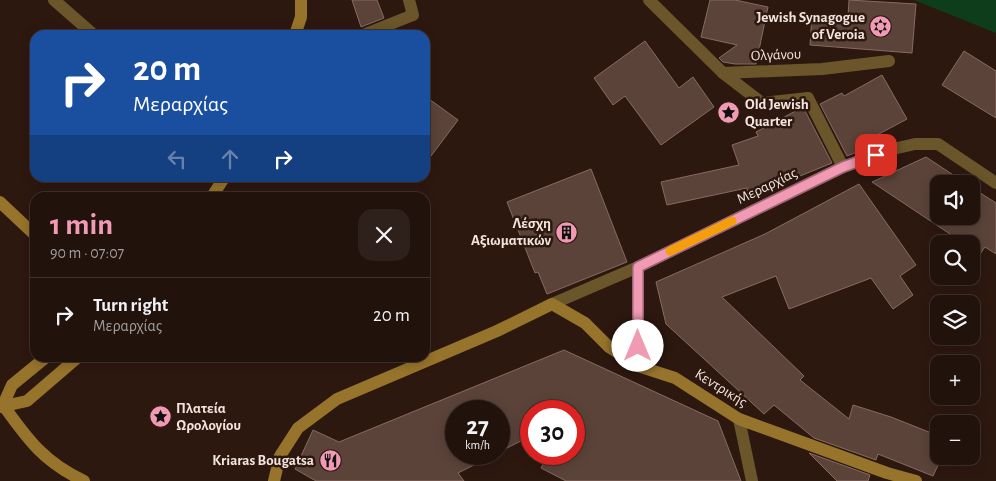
<!DOCTYPE html>
<meta charset="utf-8">
<style>
:root{--surface:#22120c;--page:#2e201a;--text:#f1f3f6;--muted:#a29e9d;--line:#3f322d;--accent:#f09ab4}
body{margin:0;font-family:"Alegreya Sans",sans-serif;background:var(--page);color:var(--text);height:100vh;display:flex;flex-direction:column;font-size:19px;white-space:nowrap}
*{box-sizing:border-box;margin:0}
p{font-size:16px;color:var(--muted)}
.icon{flex:none;width:28px;height:28px;fill:none;stroke:currentColor;stroke-width:2;stroke-linecap:round;stroke-linejoin:round}
.map{position:relative;flex:1;overflow:hidden}
.panel{position:absolute;left:30px;top:192px;width:400px;height:170px;display:flex;flex-direction:column;background:var(--surface);border-radius:15px;box-shadow:0 2px 12px #0003,0 0 0 1px var(--line)}
.panel>*{flex:none}
.banner{position:absolute;left:30px;top:30px;width:400px;height:152px;border-radius:15px;box-shadow:0 2px 12px #0003,0 0 0 1px var(--line);background:#1a4fa0;color:#fff;overflow:hidden}
.tools{position:absolute;left:930px;top:175px;display:grid;gap:10px}
.tools a{display:grid;place-items:center;width:50px;height:50px;border-radius:10px;background:var(--surface);box-shadow:0 2px 12px #0003,0 0 0 1px var(--line);font-size:25px}
.speed{position:absolute;left:445px;top:400px;display:flex;gap:10px;font-size:25px;font-weight:700;text-align:center}
.speed>*{display:grid;place-content:center;width:65px;height:65px;border-radius:50%;background:var(--surface);box-shadow:0 2px 12px #0003,0 0 0 1px var(--line);line-height:1}
.speed small{font-size:12px;font-weight:400}
.speed .limit{border:8px solid #d22;background:#fff;color:#111}
.pin{position:absolute;display:grid;place-items:center;width:42px;height:42px;color:#fff;margin:-21px;border-radius:10px;box-shadow:0 2px 8px #0006}
.me{position:absolute;width:55px;margin:-28px;rotate:0deg;stroke-linejoin:round;filter:drop-shadow(0 0 4px #0008)}
.turn{display:flex;align-items:center;gap:18px;height:105px;padding:0 20px;font-size:22px}
.turn .icon{width:65px;height:65px;stroke-width:2.5}
.turn b{display:block;font-size:35px;line-height:42px}
.lanes{display:flex;align-items:center;height:48px;padding:0 20px;background:#0003;justify-content:center;gap:25px;direction:ltr}
.lanes .off{opacity:.35}
.round{display:grid;place-items:center;flex:none;width:52px;height:52px;border-radius:15px;background:var(--page)}
.headline{display:flex;align-items:center;justify-content:space-between;height:85px;padding:0 20px}
h1{font-size:30px;font-weight:600;line-height:38px;color:var(--accent)}
ul{padding:0;list-style:none}
li{display:flex;align-items:center;gap:15px;height:75px;padding:0 20px;border-top:1px solid var(--line)}
li div{flex:1}
li b{display:block;font-size:19px}
li em{font-style:normal}
.map>svg:first-child{display:block}
.green{fill:#0e3d1b}
.building{fill:#5b4339;stroke:#866b61}
.lines{fill:none;stroke-linecap:round;stroke-linejoin:round}
.street{stroke:#6b552b;stroke-width:12}
.secondary{stroke:#97742b;stroke-width:12}
.route-casing{stroke:#9c6475;stroke-width:12}
.route{stroke:#f09ab4;stroke-width:9}
.slow{stroke:#f59e0b;stroke-width:9}
.labels{text-anchor:middle;dominant-baseline:central;stroke-width:5;stroke-linejoin:round;paint-order:stroke}
.poi-label{font-size:15px;font-weight:bold;fill:#f4e4de;stroke:#2d1810;text-anchor:end}
.street-label{font-size:15px;fill:#f4e4de;stroke:#2d1810}
</style>
<div class="map">
<svg width="996" height="481" viewBox="0 0 996 481">
<rect width="100%" height="100%" fill="#2d1810"/>
<!-- green -->
<polygon class="green" points="914,0 996,0 996,33"/>
<!-- building -->
<g class="building">
<polygon points="352,0 377,0 384,18 361,27"/>
<polygon points="710,0 735,0 768,7 756,64 735,64 723,62 719,58 737,45 701,37"/>
<polygon points="849,0 916,4 912,53 810,45 812,15 848,17"/>
<polygon points="645,41 679,88 693,77 714,107 661,145 625,96 613,105 594,78"/>
<polygon points="964,51 996,71 996,118 942,85"/>
<polygon points="882,75 907,119 864,142 867,148 847,156 820,104 842,93 844,96"/>
<polygon points="425,96 458,120 425,164"/>
<polygon points="803,107 832,163 778,185 748,193 747,188 667,205 661,182 739,165 732,145 758,136 756,132"/>
<polygon points="926,157 967,184 939,184 939,216 971,216 971,187 996,203 996,254 985,247 980,254 971,248 971,244 965,244 872,182"/>
<polygon points="591,169 627,262 547,294 538,272 535,273 507,202"/>
<polygon points="859,184 916,265 900,276 913,295 893,309 871,278 789,309 776,276 722,297 804,376 800,380 849,419 853,405 891,417 939,436 939,463 933,476 878,454 876,460 814,438 774,405 764,414 666,324 656,282 765,234"/>
<polygon points="564,350 718,421 741,481 566,481 541,468 549,454 574,454 574,411 531,411 531,436 499,452 499,411 456,411 456,454 496,454 458,473 464,481 316,481 295,469 313,430 339,442"/>
<polygon points="809,453 870,475 868,481 837,481"/>
</g>
<g class="lines">
<!-- street -->
<g class="street">
<polyline points="54,0 94,35"/>
<polyline points="649,0 723,73 822,69 889,61"/>
<polyline points="363,35 413,15 409,0"/>
<polyline points="723,73 762,103 808,98 843,167"/>
<polyline points="638,267 638,366"/>
<polyline points="552,304 638,267 843,167 893,149 915,144 938,144 996,183"/>
<polyline points="739,419 752,481"/>
</g>
<!-- secondary -->
<g class="secondary">
<polyline points="295,35 301,17 301,0"/>
<polyline points="211,198 224,178"/>
<polyline points="0,202 35,235"/>
<path d="M3,405c25,35 41,57 81,76"/>
<polyline points="3,405 12,385 45,358"/>
<polyline points="0,407 27,401 77,358"/>
<polyline points="274,481 280,456 298,428 337,399 497,331 552,304 585,323 609,347 638,366 675,378 739,419 887,473 916,481"/>
</g>
</g>
<g class="lines">
<defs>
<polyline id="route" points="638,346 638,267 843,167 876,155"/>
</defs>
<!-- route casing -->
<use href="#route" class="route-casing"/>
<!-- route -->
<use href="#route" class="route"/>
<!-- slow -->
<polyline class="slow" points="670,251 732,221"/>
</g>
<!-- icons -->
<defs>
<symbol id="synagogue-disc" viewBox="-11 -11 22 22"><circle r="9.5" fill="#f09ab4" stroke="#2d1810"/><path d="M0-6.5L5.6 3.2H-5.6ZM0 6.5L5.6-3.2H-5.6Z" fill="#111"/></symbol>
<symbol id="sight-disc" viewBox="-11 -11 22 22"><circle r="9.5" fill="#f09ab4" stroke="#2d1810"/><path d="M0-6L1.8-2.2L6-1.7L2.9 1.2L3.7 5.4L0 3.3L-3.7 5.4L-2.9 1.2L-6-1.7L-1.8-2.2Z" fill="#111"/></symbol>
<symbol id="building-disc" viewBox="-11 -11 22 22"><circle r="9.5" fill="#f09ab4" stroke="#2d1810"/><path d="M-4-6H4V6H1V3H-1V6H-4ZM-2.5-4.3h1.7v1.8h-1.7ZM.8-4.3h1.7v1.8H.8ZM-2.5-1h1.7V.8h-1.7ZM.8-1h1.7V.8H.8Z" fill="#111"/></symbol>
<symbol id="restaurant-disc" viewBox="-11 -11 22 22"><circle r="9.5" fill="#f09ab4" stroke="#2d1810"/><path d="M-5-6h1v4h1v-4h1v4h1v-4h1v5L-1.5 .5V6h-2V.5L-5-1ZM5-6V6H3V1.5H1.5Q1.5-4 5-6Z" fill="#111"/></symbol>
</defs>
<g fill-rule="evenodd">
<use href="#synagogue-disc" x="868" y="14" width="25" height="25"/>
<use href="#sight-disc" x="716" y="100" width="25" height="25"/>
<use href="#building-disc" x="554" y="220" width="25" height="25"/>
<use href="#sight-disc" x="148" y="404" width="25" height="25"/>
<use href="#restaurant-disc" x="318" y="448" width="25" height="25"/>
</g>
<g class="labels">
<!-- poi labels -->
<g class="poi-label">
<text x="865" y="17">Jewish Synagogue<tspan x="865" dy="17">of Veroia</tspan></text>
<text x="745" y="104" text-anchor="start">Old Jewish<tspan x="745" dy="17">Quarter</tspan></text>
<text x="551" y="223">Λέσχη<tspan x="551" dy="17">Αξιωματικών</tspan></text>
<text x="176" y="408" text-anchor="start">Πλατεία<tspan x="176" dy="17">Ωρολογίου</tspan></text>
<text x="314" y="460">Kriaras Bougatsa</text>
</g>
<!-- street labels -->
<g class="street-label">
<text transform="translate(776 55) rotate(-2)">Ολγάνου</text>
<text transform="translate(767 186) rotate(-26)">Μεραρχίας</text>
<text transform="translate(721 388) rotate(32)">Κεντρικής</text>
</g>
</g>
</svg>
<div class="tools">
<a><svg class="icon" aria-label="sound" viewBox="0 0 24 24"><path d="M4 9h4l5-4v14l-5-4H4zM17 9q2 3 0 6"/></svg></a>
<a><svg class="icon" aria-label="search" viewBox="0 0 24 24"><circle cx="10" cy="10" r="6"/><path d="M15 15l6 6"/></svg></a>
<a><svg class="icon" aria-label="layers" viewBox="0 0 24 24"><path d="M12 4l9 5-9 5-9-5zM3 14l9 5 9-5"/></svg></a>
<a>+</a>
<a>−</a>
</div>
<div class="speed"><div>27<small>km/h</small></div><div class="limit">30</div></div>
<div class="pin" style="left:876px;top:155px;background:#d93025"><svg class="icon" aria-label="arrive" viewBox="0 0 24 24"><path d="M6 21V4h12l-3 4 3 4H6"/></svg></div>
<svg class="me" style="left:638px;top:346px" viewBox="-20 -20 40 40"><circle r="19" fill="#fff"/><path d="M0-13L10 11 0 6-10 11z" fill="#f09ab4"/></svg>
<div class="banner">
<div class="turn"><svg class="icon" aria-label="right" viewBox="0 0 24 24"><path d="M7 20v-9h11M14 6l5 5-5 5"/></svg><div><b>20 m</b>Μεραρχίας</div></div>
<div class="lanes"><svg class="icon off" aria-label="left" viewBox="0 0 24 24"><path d="M17 20v-9H6M10 6l-5 5 5 5"/></svg><svg class="icon off" aria-label="ahead" viewBox="0 0 24 24"><path d="M12 20V5M6 11l6-6 6 6"/></svg><svg class="icon" aria-label="right" viewBox="0 0 24 24"><path d="M7 20v-9h11M14 6l5 5-5 5"/></svg></div>
</div>
<section class="panel">
<div class="headline"><div><h1>1 min</h1><p>90 m · 07:07</p></div><a class="round"><svg class="icon" aria-label="close" viewBox="0 0 24 24"><path d="M6 6l12 12M18 6L6 18"/></svg></a></div>
<ul>
<li><svg class="icon" aria-label="right" viewBox="0 0 24 24"><path d="M7 20v-9h11M14 6l5 5-5 5"/></svg><div><b>Turn right</b><p>Μεραρχίας</p></div><em>20 m</em></li>
</ul>
</section>
</div>
